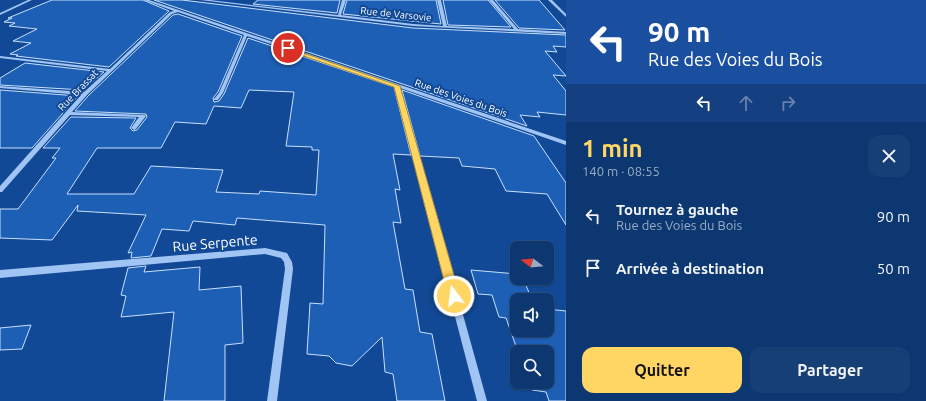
<!DOCTYPE html>
<html lang="fr">
<meta charset="utf-8">
<style>
:root{--surface:#0d3770;--page:#163f75;--text:#f1f3f6;--muted:#9aacc3;--line:#2d5183;--accent:#ffd563}
body{margin:0;font-family:Ubuntu,sans-serif;background:var(--page);color:var(--text);height:100vh;display:flex;flex-direction:column;font-size:15px;white-space:nowrap}
*{box-sizing:border-box;margin:0}
p{font-size:13px;color:var(--muted)}
.icon{flex:none;width:22px;height:22px;fill:none;stroke:currentColor;stroke-width:2;stroke-linecap:round;stroke-linejoin:round}
.map{position:relative;flex:1;overflow:hidden}
.panel{display:flex;flex-direction:column;background:var(--surface);width:360px}
.panel>*{flex:none}
.guide{background:#1a4fa0;color:#fff;overflow:hidden}
.needle{width:26px;rotate:286deg}
.buttons{position:absolute;left:510px;top:241px;display:grid;gap:8px}
.buttons a{display:grid;place-items:center;width:44px;height:44px;border-radius:8px;background:var(--surface);box-shadow:0 1px 3px #0004,0 0 0 1px var(--line);font-size:20px}
.pin{position:absolute;display:grid;place-items:center;width:34px;height:34px;color:#fff;margin:-17px;border:2px solid #fff;border-radius:50%;box-shadow:0 1px 4px #0007}
.me{position:absolute;width:44px;margin:-22px;rotate:345deg;stroke-linejoin:round;filter:drop-shadow(0 0 3px #0008)}
.turn{display:flex;align-items:center;gap:14px;height:84px;padding:0 16px;font-size:18px}
.turn .icon{width:52px;height:52px;stroke-width:2.5}
.turn b{display:block;font-size:28px;line-height:34px}
.lanes{display:flex;align-items:center;height:38px;padding:0 16px;background:#0003;justify-content:center;gap:20px;direction:ltr}
.lanes .off{opacity:.35}
.round{display:grid;place-items:center;flex:none;width:42px;height:42px;border-radius:12px;background:var(--page)}
.headline{display:flex;align-items:center;justify-content:space-between;height:68px;padding:0 16px}
h1{font-size:24px;font-weight:700;line-height:30px;color:var(--accent)}
.cta{display:flex;gap:8px;margin-top:auto;padding:8px 16px}
.cta a{flex:1;height:46px;border-radius:12px;background:var(--accent);color:#111;font-size:16px;font-weight:700;line-height:46px;text-align:center}
.cta a+a{background:var(--page);color:var(--text)}
ul{padding:0;list-style:none}
li{display:flex;align-items:center;gap:12px;height:52px;padding:0 16px}
li div{flex:1}
li b{display:block;font-size:15px}
li em{font-style:normal}
main{display:flex;flex:1;min-height:0}
.map>svg:first-child{display:block}
.building{fill:#1e5fb6;stroke:#c8e0fe;fill-rule:evenodd}
.lines{fill:none;stroke-linecap:round;stroke-linejoin:round}
.minor{fill:#a0c4f4;fill-rule:evenodd}
.route{fill:#ffd563;stroke:#a68a40}
.labels{text-anchor:middle;dominant-baseline:central;stroke-width:4;stroke-linejoin:round;paint-order:stroke}
.far-street-label{font-size:10px;fill:#fff;stroke:#114996}
.near-street-label{font-size:14px;fill:#fff;stroke:#114996}
</style>
<main>
<div class="map">
<svg width="566" height="401" viewBox="0 0 566 401">
<rect width="100%" height="100%" fill="#114996"/>
<!-- building -->
<g class="building">
<polygon points="52,0 143,0 169,11 109,67 16,56 18,55 10,54 31,43 13,41 37,29 9,26 15,23 4,22 12,18 8,18"/>
<polygon points="154,0 182,0 413,28 566,35 566,47 553,46 557,52 545,51 566,76 553,75 566,91 566,115 537,112 540,117 520,115 527,126"/>
<polygon points="258,0 340,0 337,13 253,4"/>
<polygon points="347,0 436,0 441,24 343,14"/>
<polygon points="443,0 488,0 511,27 448,25"/>
<polygon points="495,0 539,0 565,30 519,28"/>
<path d="M178,14l64,22 -24,56 -5,6 1,4 5,-1 5,-7 24,-56 146,49 17,68 -18,-1 7,36 -5,-1 6,34 -8,-1 12,67 8,1 7,42 12,2 13,67h-48l-4,-27 -8,-2 -3,-35 -30,29 -16,-3 -7,-7 -22,-2 3,-51 13,1 2,-79 -88,-7 -2,7 -42,-4 -4,10 -27,-2 -11,27 -20,2 1,-6 -4,1 18,-38 -69,-4 1,-6 -26,35 -52,-2v-29h18l38,-51h-4l8,-10h-17l28,-31 65,1 -6,10 3,3 4,-1 10,-13 -1,-3 -71,-3 13,-15 85,-81zM249,90l45,2 -8,54 26,1v3h7l-3,45 -56,-4 -1,3 -43,-2 7,-22 -72,-4 -17,28h-67l30,-46h64l14,-26 31,2 8,-18 27,2z"/>
<polygon points="25,63 104,72 83,90 0,85 0,78"/>
<polygon points="0,90 78,96 32,148 0,148"/>
<polygon points="402,90 534,136 566,183 566,225 547,194 506,191 495,169 462,166 459,158 420,156"/>
<polygon points="146,266 144,272 200,267 199,290 241,286 243,343 225,345 225,401 164,401 174,312 121,317 126,296 121,295 128,268"/>
<polygon points="471,270 517,274 517,278 523,278 532,300 517,300 517,330 547,330 547,309 566,311 566,401 549,401 546,392 532,390 529,382 547,382 547,352 518,352 506,318 499,317 492,295 478,294"/>
<polygon points="31,325 22,349 0,350 0,328"/>
</g>
<g class="lines">
<!-- minor -->
<g class="minor">
<polygon points="28,0 32,0 0,15 0,13"/>
<polygon points="144,0 149,0 566,141 566,145 400,88 487,401 477,401 395,86 247,36 223,93 218,100 214,100 214,99 219,93 244,35 178,12 172,14 87,95 72,112 145,115 146,116 136,129 134,130 131,128 139,117 70,115 2,192 0,192 0,186 81,95 0,88 0,86 84,92 107,71 0,58 0,56 110,69 170,12 174,11"/>
<polygon points="200,0 210,0 338,15 342,0 346,0 341,15 413,24 443,26 437,0 441,0 447,26 514,29 489,0 493,0 518,29 566,32 566,34 413,26"/>
<polygon points="548,0 552,0 566,14 566,17"/>
<polygon points="265,248 287,253 292,262 293,269 277,401 267,401 285,269 284,262 281,258 265,254 0,278 0,270"/>
</g>
</g>
<!-- route -->
<polygon class="route" points="286,47 400,86 460,296 458,300 454,301 450,300 448,296 394,87 286,50"/>
<g class="labels">
<!-- far-street labels -->
<g class="far-street-label">
<text transform="translate(396 14) rotate(6)">Rue de Varsovie</text>
<text transform="translate(78 90) rotate(-46)">Rue Brassat</text>
<text transform="translate(461 98) rotate(19)">Rue des Voies du Bois</text>
</g>
<!-- near-street labels -->
<g class="near-street-label">
<text transform="translate(215 243) rotate(-5)">Rue Serpente</text>
</g>
</g>
</svg>
<div class="buttons">
<a><svg class="needle" viewBox="-14 -14 28 28"><path d="M0-13l5 13h-10z" fill="#e53935"/><path d="M0 13l5-13h-10z" fill="#9aacc3"/></svg></a>
<a><svg class="icon" aria-label="sound" viewBox="0 0 24 24"><path d="M4 9h4l5-4v14l-5-4H4zM17 9q2 3 0 6"/></svg></a>
<a><svg class="icon" aria-label="search" viewBox="0 0 24 24"><circle cx="10" cy="10" r="6"/><path d="M15 15l6 6"/></svg></a>
</div>
<div class="pin" style="left:288px;top:48px;background:#d93025"><svg class="icon" aria-label="arrive" viewBox="0 0 24 24"><path d="M6 21V4h12l-3 4 3 4H6"/></svg></div>
<svg class="me" style="left:454px;top:296px" viewBox="-20 -20 40 40"><circle r="17" fill="#ffd563" stroke="#fff" stroke-width="3"/><path d="M0-11L8 9 0 5-8 9z" fill="#fff"/></svg>
</div>
<section class="panel">
<div class="guide">
<div class="turn"><svg class="icon" aria-label="left" viewBox="0 0 24 24"><path d="M17 20v-9H6M10 6l-5 5 5 5"/></svg><div><b>90 m</b>Rue des Voies du Bois</div></div>
<div class="lanes"><svg class="icon" aria-label="left" viewBox="0 0 24 24"><path d="M17 20v-9H6M10 6l-5 5 5 5"/></svg><svg class="icon off" aria-label="ahead" viewBox="0 0 24 24"><path d="M12 20V5M6 11l6-6 6 6"/></svg><svg class="icon off" aria-label="right" viewBox="0 0 24 24"><path d="M7 20v-9h11M14 6l5 5-5 5"/></svg></div>
</div>
<div class="headline"><div><h1>1 min</h1><p>140 m · 08:55</p></div><a class="round"><svg class="icon" aria-label="close" viewBox="0 0 24 24"><path d="M6 6l12 12M18 6L6 18"/></svg></a></div>
<ul>
<li><svg class="icon" aria-label="left" viewBox="0 0 24 24"><path d="M17 20v-9H6M10 6l-5 5 5 5"/></svg><div><b>Tournez à gauche</b><p>Rue des Voies du Bois</p></div><em>90 m</em></li>
<li><svg class="icon" aria-label="arrive" viewBox="0 0 24 24"><path d="M6 21V4h12l-3 4 3 4H6"/></svg><div><b>Arrivée à destination</b></div><em>50 m</em></li>
</ul>
<div class="cta"><a>Quitter</a><a>Partager</a></div>
</section>
</main>
